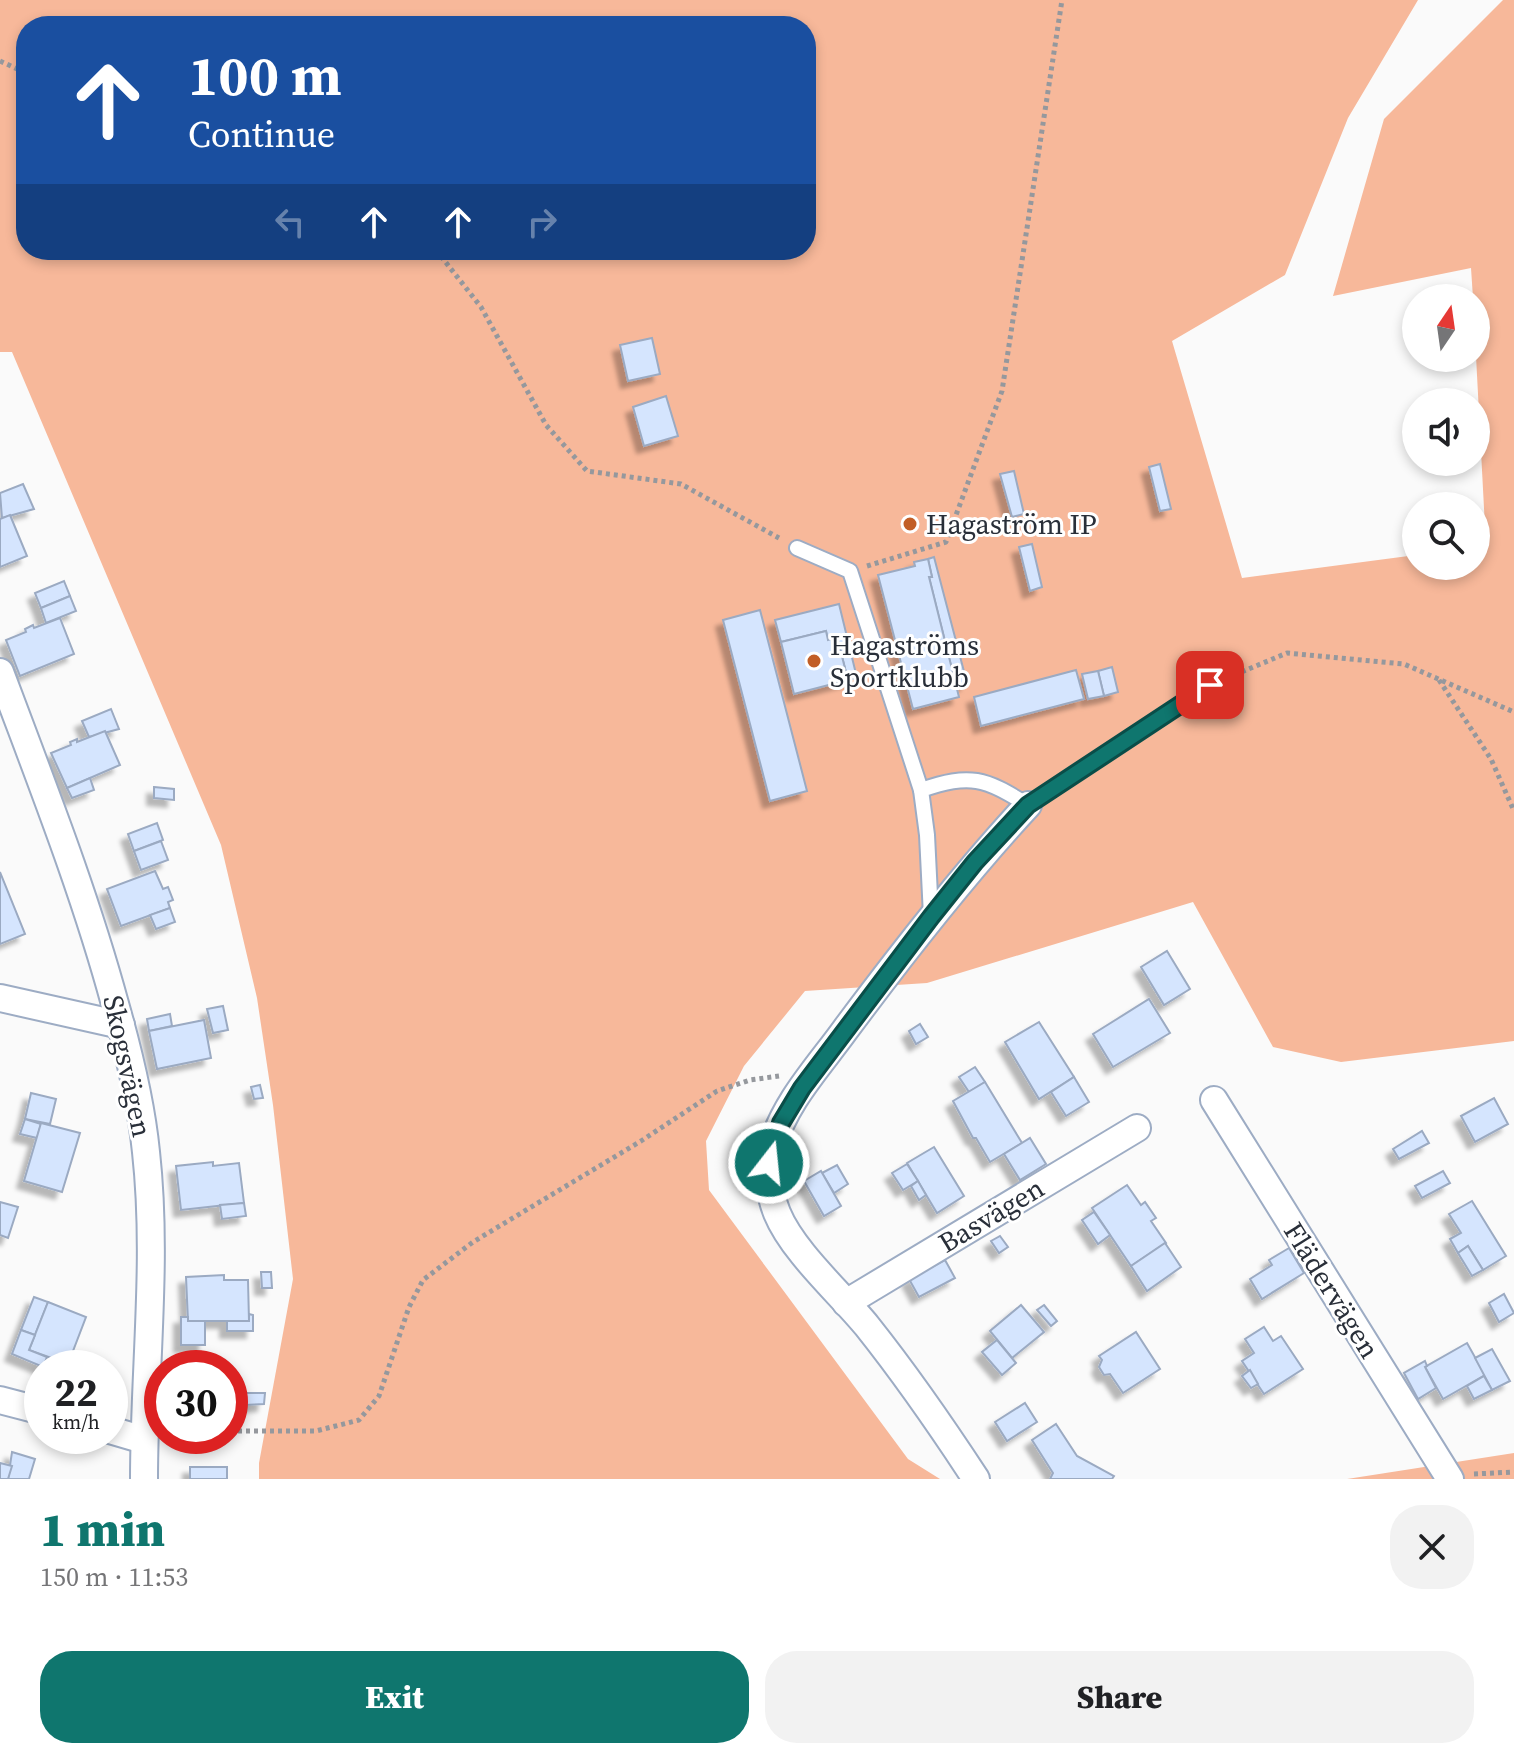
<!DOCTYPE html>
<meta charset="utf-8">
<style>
:root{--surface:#fff;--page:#f2f2f2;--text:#202124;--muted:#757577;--accent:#0f766e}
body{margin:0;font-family:"Source Serif 4",serif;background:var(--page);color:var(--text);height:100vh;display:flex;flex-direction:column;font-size:30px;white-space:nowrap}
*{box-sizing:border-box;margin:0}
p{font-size:26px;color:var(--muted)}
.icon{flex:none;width:44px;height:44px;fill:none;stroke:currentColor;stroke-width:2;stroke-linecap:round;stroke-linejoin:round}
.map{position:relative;height:1479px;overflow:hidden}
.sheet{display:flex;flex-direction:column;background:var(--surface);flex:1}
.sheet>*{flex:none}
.top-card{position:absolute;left:16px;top:16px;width:800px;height:244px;border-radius:32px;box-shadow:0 4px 12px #0003;background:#1a4fa0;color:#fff;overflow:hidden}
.needle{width:52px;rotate:13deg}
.tools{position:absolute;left:1402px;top:284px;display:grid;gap:16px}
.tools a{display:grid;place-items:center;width:88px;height:88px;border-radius:50%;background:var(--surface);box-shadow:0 4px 12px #0003;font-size:40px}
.speed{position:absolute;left:24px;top:1350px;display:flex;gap:16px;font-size:40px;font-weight:700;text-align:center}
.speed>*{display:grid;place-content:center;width:104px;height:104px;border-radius:50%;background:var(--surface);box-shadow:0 4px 12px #0003;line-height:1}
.speed small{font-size:20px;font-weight:400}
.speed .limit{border:12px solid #d22;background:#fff;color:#111}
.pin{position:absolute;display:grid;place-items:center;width:68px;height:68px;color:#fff;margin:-34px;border-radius:16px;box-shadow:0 4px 12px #0006}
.me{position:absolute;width:88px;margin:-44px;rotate:16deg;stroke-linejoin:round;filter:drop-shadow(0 0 6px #0008)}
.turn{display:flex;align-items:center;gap:28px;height:168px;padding:0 40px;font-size:36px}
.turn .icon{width:104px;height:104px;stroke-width:2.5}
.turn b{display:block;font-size:56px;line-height:68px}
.lanes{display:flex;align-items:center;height:76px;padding:0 40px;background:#0003;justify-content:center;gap:40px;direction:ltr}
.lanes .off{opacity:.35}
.round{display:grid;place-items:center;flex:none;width:84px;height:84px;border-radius:32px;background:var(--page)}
.head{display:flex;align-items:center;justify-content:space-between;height:136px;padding:0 40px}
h1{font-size:48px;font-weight:800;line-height:60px;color:var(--accent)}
.primary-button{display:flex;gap:16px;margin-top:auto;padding:16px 40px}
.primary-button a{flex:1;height:92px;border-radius:32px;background:var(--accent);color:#fff;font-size:32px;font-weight:800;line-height:92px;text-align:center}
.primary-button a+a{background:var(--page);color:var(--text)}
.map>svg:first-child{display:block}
.green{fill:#f7b89a;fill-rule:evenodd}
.building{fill:#d5e5fe;stroke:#9baac2;stroke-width:2;filter:url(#shadow)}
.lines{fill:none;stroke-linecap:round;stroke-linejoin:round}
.lane-casing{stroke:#9dacc4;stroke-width:18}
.street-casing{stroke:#9dacc4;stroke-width:30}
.path{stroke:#95989d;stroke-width:5;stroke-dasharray:4 4;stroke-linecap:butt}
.lane{stroke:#fff;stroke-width:14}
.street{stroke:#fff;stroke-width:26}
.route-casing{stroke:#0a4d48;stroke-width:20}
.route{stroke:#0f766e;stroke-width:14}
.poi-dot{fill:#c25e26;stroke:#fff;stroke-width:3}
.labels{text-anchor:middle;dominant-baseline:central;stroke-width:6;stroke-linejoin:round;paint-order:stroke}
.poi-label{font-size:28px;fill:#292f39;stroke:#fff;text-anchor:start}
.street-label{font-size:28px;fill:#292f39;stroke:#fff}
</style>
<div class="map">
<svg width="1514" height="1479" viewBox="0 0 1514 1479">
<defs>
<filter id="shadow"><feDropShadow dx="-7" dy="7" stdDeviation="2" flood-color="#0004"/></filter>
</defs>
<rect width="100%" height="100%" fill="#fafafa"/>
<!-- green -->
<g class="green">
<path d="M0,0h1418l-70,118 -63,157 -113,66 70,237 174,-23v11h60v-18l10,-2 -10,-190v-58h-3l-2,-30 -138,28 51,-177 119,-119h11v1041l-173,21 -68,-15 -80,-145 -266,81 -122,8 -61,75 -38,75 3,49 199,269 32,20h-681v-16l34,-184 -20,-174 -16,-107 -36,-153 -209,-493h-12zM26,26h780v224h-780z"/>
<polygon points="1514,1453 1514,1479 1347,1479"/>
</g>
<!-- building -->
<g class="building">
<polygon points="652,338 660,374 628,381 620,345"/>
<polygon points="666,396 678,436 644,446 633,407"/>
<polygon points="1160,464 1171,509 1160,511 1149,467"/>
<polygon points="1014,471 1024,514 1012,517 1000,474"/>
<polygon points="23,484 34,509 2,518 0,493"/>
<polygon points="10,515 27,556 0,567 0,519"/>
<polygon points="1032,544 1042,587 1030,591 1019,547"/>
<polygon points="934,557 967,683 956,686 929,577 932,577 928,559"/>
<polygon points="928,559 932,577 929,577 959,697 913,709 878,575 915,566 914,562"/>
<polygon points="64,581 70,596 41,608 35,593"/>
<polygon points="70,596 76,611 46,623 41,608"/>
<polygon points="839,604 857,678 848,680 837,637 828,640 826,631 781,642 775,620"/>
<polygon points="760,610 807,791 770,801 723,620"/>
<polygon points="60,618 74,654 20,676 6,640 26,632 25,629 33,625 34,628"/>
<polygon points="826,631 828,640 837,637 848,680 794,694 781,642"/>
<polygon points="1112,667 1118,692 1104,696 1098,671"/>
<polygon points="1076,670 1084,699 981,726 974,697"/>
<polygon points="1098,671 1104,696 1088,699 1082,674"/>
<polygon points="111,709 119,729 89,737 82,721"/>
<polygon points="105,731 120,765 67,788 51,753 71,745 70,742 77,739 77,742"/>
<polygon points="90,778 94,790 72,798 67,788"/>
<polygon points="154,787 174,789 174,800 154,798"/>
<polygon points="157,823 163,840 134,851 128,834"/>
<polygon points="161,841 168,860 141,870 134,851"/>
<polygon points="155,871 163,889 168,887 173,900 168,902 170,908 121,926 107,889"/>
<polygon points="0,872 25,934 0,944"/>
<polygon points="170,908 175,922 156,929 150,915"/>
<polygon points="1167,951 1190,989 1164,1005 1141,967"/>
<polygon points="1149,999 1170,1033 1113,1067 1093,1034"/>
<polygon points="223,1006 228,1030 213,1033 207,1009"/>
<polygon points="170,1014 172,1026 149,1031 147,1019"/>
<polygon points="204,1020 211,1058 157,1069 149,1031"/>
<polygon points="1039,1022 1074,1077 1039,1099 1005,1042"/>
<polygon points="920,1024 928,1037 916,1044 909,1031"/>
<polygon points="975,1067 985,1082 969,1092 959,1077"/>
<polygon points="1074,1077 1089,1102 1066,1116 1051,1092"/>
<polygon points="985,1082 1022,1143 990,1162 976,1138 973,1138 953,1101"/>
<polygon points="260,1085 263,1098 254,1099 251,1087"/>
<polygon points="31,1093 56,1099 50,1124 25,1119"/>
<polygon points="1494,1098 1508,1124 1475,1142 1461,1116"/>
<polygon points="25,1119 41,1124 37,1138 20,1134"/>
<polygon points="41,1123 80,1133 62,1192 24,1181"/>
<polygon points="1422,1131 1429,1143 1399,1159 1393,1149"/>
<polygon points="1030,1138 1046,1164 1020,1180 1004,1154"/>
<polygon points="934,1147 964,1196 937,1213 907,1163"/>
<polygon points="213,1162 213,1166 239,1163 244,1203 181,1210 176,1166"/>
<polygon points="907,1164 918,1181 903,1190 892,1173"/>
<polygon points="837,1165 848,1184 834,1193 822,1173"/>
<polygon points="821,1171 841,1206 824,1216 804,1181"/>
<polygon points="1443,1171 1450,1183 1422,1198 1415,1186"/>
<polygon points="918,1181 926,1195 919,1200 911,1186"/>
<polygon points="1127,1185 1141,1205 1145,1202 1156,1218 1151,1221 1166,1243 1131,1266 1092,1208"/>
<polygon points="1472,1201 1506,1256 1483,1270 1468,1246 1458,1253 1450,1239 1461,1233 1449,1214"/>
<polygon points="0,1202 18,1207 8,1238 0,1235"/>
<polygon points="244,1203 246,1216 222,1219 220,1205"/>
<polygon points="1094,1212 1110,1235 1098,1244 1082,1220"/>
<polygon points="1000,1236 1008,1247 999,1253 991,1241"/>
<polygon points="1165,1243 1181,1267 1147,1291 1131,1266"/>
<polygon points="1468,1246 1483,1270 1472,1276 1458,1253"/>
<polygon points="1289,1248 1304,1273 1262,1299 1250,1279 1272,1265 1269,1260"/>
<polygon points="945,1260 955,1278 919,1297 909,1279"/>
<polygon points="261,1272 271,1272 272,1288 262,1288"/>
<polygon points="224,1275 224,1280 248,1280 249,1321 188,1321 186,1277"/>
<polygon points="1504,1294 1514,1313 1499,1322 1489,1303"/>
<polygon points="34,1297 48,1302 35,1335 21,1330"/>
<polygon points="48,1302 86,1317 68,1364 29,1350"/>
<polygon points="1021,1305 1044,1332 1012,1358 990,1331"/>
<polygon points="1044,1305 1057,1321 1051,1326 1037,1310"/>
<polygon points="249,1314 253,1315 253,1331 227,1331 227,1321 249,1321"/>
<polygon points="181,1317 188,1317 188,1321 205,1321 205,1345 181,1345"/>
<polygon points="1264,1327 1273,1341 1281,1336 1303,1369 1264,1394 1242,1361 1254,1353 1245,1339"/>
<polygon points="21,1330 35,1335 29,1350 47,1357 43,1367 12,1354"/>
<polygon points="1136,1332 1160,1369 1123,1393 1110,1374 1104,1375 1099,1367 1102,1360 1099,1356"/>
<polygon points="997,1340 1016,1363 1002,1375 982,1352"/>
<polygon points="1467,1343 1485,1375 1443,1399 1425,1367"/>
<polygon points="1492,1349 1510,1381 1492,1390 1475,1358"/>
<polygon points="1425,1361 1427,1366 1425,1367 1436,1388 1418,1399 1404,1373"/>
<polygon points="1250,1370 1258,1384 1251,1388 1242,1376"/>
<polygon points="1484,1376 1492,1390 1474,1399 1467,1386"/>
<polygon points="245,1393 265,1393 264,1404 245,1405"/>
<polygon points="1025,1403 1037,1422 1007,1441 995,1422"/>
<polygon points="1056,1424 1077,1456 1114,1476 1112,1479 1050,1479 1053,1473 1032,1440"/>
<polygon points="12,1452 35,1459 29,1479 8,1479"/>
<polygon points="0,1463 12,1466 8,1479 0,1479"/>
<rect x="190" y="1467" width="37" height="12"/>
</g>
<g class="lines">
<defs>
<g id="lane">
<polyline points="797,548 850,571 921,790"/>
<path d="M931,916l-4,-81 -6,-45c50,-17 63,-12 107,15l182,-120"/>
</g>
<g id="street">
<path d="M0,672c41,110 84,218 115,332 14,49 26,97 31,148 12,108 -2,218 -2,327"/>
<polyline points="0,998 121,1025"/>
<polyline points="1214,1100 1450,1479"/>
<polyline points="846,1303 1137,1128"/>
<polyline points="0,1400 42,1411"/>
<polyline points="110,1430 144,1440"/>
<path d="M976,1479c-34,-52 -70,-104 -109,-153 -27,-33 -74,-74 -90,-113 -8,-20 -11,-45 -5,-66 12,-44 47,-81 73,-117 58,-78 117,-154 183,-225"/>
</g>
</defs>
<!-- lane casing -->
<use href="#lane" class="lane-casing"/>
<!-- street casing -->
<use href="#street" class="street-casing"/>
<!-- path -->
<g class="path">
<polyline points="0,61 26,73"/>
<polyline points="436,250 481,307 546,425 587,471 681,484 779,538"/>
<polyline points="867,566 946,542 1002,391 1062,0"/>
<polyline points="1227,678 1287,653 1404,664 1514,712"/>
<polyline points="1439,680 1491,759 1514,811"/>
<polyline points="230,1431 316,1431 359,1420 379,1396 409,1307 423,1280 473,1242 641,1141 717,1091 750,1080 779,1076"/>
<polyline points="1474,1474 1514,1472"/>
</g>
<!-- lane -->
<use href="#lane" class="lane"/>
<!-- street -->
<use href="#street" class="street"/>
</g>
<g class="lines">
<defs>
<polyline id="route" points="769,1163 781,1123 802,1088 931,917 975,862 1028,805 1210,685"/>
</defs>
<!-- route casing -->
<use href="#route" class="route-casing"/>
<!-- route -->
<use href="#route" class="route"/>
</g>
<!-- markers -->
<g class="poi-dot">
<circle cx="910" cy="524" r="8"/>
<circle cx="814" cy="661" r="8"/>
</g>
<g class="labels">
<!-- poi labels -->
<g class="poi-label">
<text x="926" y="524">Hagaström IP</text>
<text x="830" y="645">Hagaströms<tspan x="830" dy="32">Sportklubb</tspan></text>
</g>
<!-- street labels -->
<g class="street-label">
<text transform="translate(128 1066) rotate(78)">Skogsvägen</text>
<text transform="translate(991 1215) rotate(-31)">Basvägen</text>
<text transform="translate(1332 1290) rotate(58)">Flädervägen</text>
</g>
</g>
</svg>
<div class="tools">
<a><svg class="needle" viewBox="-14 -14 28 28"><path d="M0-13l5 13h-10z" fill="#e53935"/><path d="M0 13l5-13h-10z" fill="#757577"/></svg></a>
<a><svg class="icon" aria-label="sound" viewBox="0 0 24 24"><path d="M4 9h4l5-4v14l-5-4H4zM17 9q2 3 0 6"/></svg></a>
<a><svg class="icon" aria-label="search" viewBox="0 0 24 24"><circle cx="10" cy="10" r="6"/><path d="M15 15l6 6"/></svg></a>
</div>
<div class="speed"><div>22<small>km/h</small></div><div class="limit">30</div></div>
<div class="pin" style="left:1210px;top:685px;background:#d93025"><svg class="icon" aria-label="arrive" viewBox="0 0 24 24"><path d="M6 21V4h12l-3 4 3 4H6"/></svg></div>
<svg class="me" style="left:769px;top:1163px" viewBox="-20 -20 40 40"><circle r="17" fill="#0f766e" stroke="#fff" stroke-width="3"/><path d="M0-11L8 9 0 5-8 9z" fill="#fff"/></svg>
<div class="top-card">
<div class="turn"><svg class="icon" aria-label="ahead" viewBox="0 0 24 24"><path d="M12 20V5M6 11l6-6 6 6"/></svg><div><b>100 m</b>Continue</div></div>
<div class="lanes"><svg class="icon off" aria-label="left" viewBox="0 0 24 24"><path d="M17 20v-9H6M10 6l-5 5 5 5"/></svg><svg class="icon" aria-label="ahead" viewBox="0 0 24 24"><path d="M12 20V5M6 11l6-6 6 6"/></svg><svg class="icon" aria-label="ahead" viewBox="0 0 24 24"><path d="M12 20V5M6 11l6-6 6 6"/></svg><svg class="icon off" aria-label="right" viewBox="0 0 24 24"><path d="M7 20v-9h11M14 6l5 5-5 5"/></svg></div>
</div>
</div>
<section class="sheet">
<div class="head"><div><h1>1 min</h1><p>150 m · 11:53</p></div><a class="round"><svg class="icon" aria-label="close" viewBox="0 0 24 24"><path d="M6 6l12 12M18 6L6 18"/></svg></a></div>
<div class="primary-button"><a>Exit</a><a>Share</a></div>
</section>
